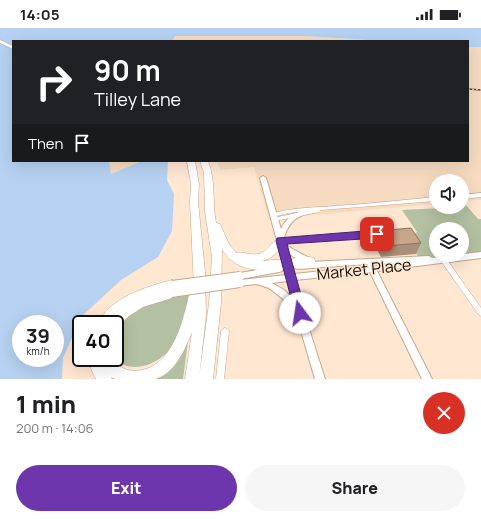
<!DOCTYPE html>
<meta charset="utf-8">
<style>
:root{--surface:#fff;--page:#f6f6f6;--text:#202124;--muted:#757577;--accent:#6d36ad}
body{margin:0;font-family:Manrope,sans-serif;background:var(--page);color:var(--text);height:100vh;display:flex;flex-direction:column;font-size:15px;white-space:nowrap}
*{box-sizing:border-box;margin:0}
p{font-size:13px;color:var(--muted)}
.icon{flex:none;width:22px;height:22px;fill:none;stroke:currentColor;stroke-width:2;stroke-linecap:round;stroke-linejoin:round}
.map{position:relative;height:351px;overflow:hidden}
.side{display:flex;flex-direction:column;background:var(--surface);flex:1}
.side>*{flex:none}
.hud{position:absolute;left:12px;top:12px;width:457px;height:122px;border-radius:0px;box-shadow:0 4px 16px #0002;background:#202124;color:#fff;overflow:hidden}
.fabs{position:absolute;left:429px;top:146px;display:grid;gap:8px}
.fabs a{display:grid;place-items:center;width:40px;height:40px;border-radius:50%;background:var(--surface);box-shadow:0 4px 16px #0002;font-size:20px}
.speed{position:absolute;left:12px;top:287px;display:flex;gap:8px;font-size:20px;font-weight:700;text-align:center}
.speed>*{display:grid;place-content:center;width:52px;height:52px;border-radius:50%;background:var(--surface);box-shadow:0 4px 16px #0002;line-height:1}
.speed small{font-size:10px;font-weight:400}
.speed .limit{border:2px solid #111;border-radius:6px;background:#fff;color:#111}
.pin{position:absolute;display:grid;place-items:center;width:34px;height:34px;color:#fff;margin:-17px;border-radius:8px;box-shadow:0 2px 6px #0006}
.me{position:absolute;width:44px;margin:-22px;rotate:346deg;stroke-linejoin:round;filter:drop-shadow(0 0 3px #0008)}
.turn{display:flex;align-items:center;gap:14px;height:84px;padding:0 16px;font-size:18px}
.turn .icon{width:52px;height:52px;stroke-width:2.5}
.turn b{display:block;font-size:28px;line-height:34px}
.then{display:flex;align-items:center;height:38px;padding:0 16px;background:#0003;gap:8px;font-size:15px}
.round{display:grid;place-items:center;flex:none;width:42px;height:42px;border-radius:21px;background:var(--page)}
.headline{display:flex;align-items:center;justify-content:space-between;height:68px;padding:0 16px}
h1{font-size:24px;font-weight:800;line-height:30px}
.button{display:flex;gap:8px;margin-top:auto;padding:8px 16px}
.button a{flex:1;height:46px;border-radius:24px;background:var(--accent);color:#fff;font-size:16px;font-weight:800;line-height:46px;text-align:center}
.button a+a{background:var(--page);color:var(--text)}
.status{display:flex;justify-content:space-between;align-items:center;height:28px;padding:0 20px;background:var(--surface);direction:ltr}
.status svg{height:11px;fill:currentColor}
.map>svg:first-child{display:block}
.built{fill:#f6dbc1}
.green{fill:#b3c0a1;fill-rule:evenodd}
.water{fill:#b6d1f1;fill-rule:evenodd}
.lines{fill:none;stroke-linecap:round;stroke-linejoin:round}
.minor-casing{stroke:#c4a88e;stroke-width:1}
.tertiary-casing{stroke:#c4a88e;stroke-width:2}
.motorway-casing{stroke:#c4a88e;stroke-width:1}
.minor{fill:#fff;fill-rule:evenodd}
.tertiary{fill:#fff;fill-rule:evenodd}
.motorway{fill:#fff;fill-rule:evenodd}
.rail-casing{stroke:#504337;stroke-width:1.5}
.rail{stroke:#ffe7d2;stroke-width:1;stroke-dasharray:2;stroke-linecap:butt}
.tertiary-bridge-casing{stroke:#c4a88e;stroke-width:10;stroke-linecap:butt}
.tertiary-bridge{stroke:#fff;stroke-width:8}
.wall{fill:#ab8f78}
.building{fill:#c7a68b;stroke:#8b7461}
.route{fill:#6d36ad;stroke:#472370}
.labels{text-anchor:middle;dominant-baseline:central;stroke-width:3;stroke-linejoin:round;paint-order:stroke}
.near-street-label{font-size:16px;fill:#1a1007;stroke:#ffe7d2}
</style>
<div class="status"><b>14:05</b><svg viewBox="0 0 49 12"><path d="M0 12V9h3v3zM5 12V6h3v6zM10 12V3h3v9zM15 12V0h3v12zM26 1h20v11H26zM47 4h2v5h-2z"/></svg></div>
<div class="map">
<svg width="481" height="351" viewBox="0 0 481 351">
<rect width="100%" height="100%" fill="#ffe7d2"/>
<!-- built -->
<g class="built">
<polygon points="175,8 306,8 383,13 148,13 172,12"/>
<polygon points="468,19 481,19 481,172 462,173 462,153 436,153 436,176 313,187 269,193 254,139 221,142 216,133 468,133"/>
<polygon points="109,133 142,133 111,146"/>
</g>
<!-- green -->
<g class="green">
<path d="M462,177h4l12,14h3v36l-61,4 -13,-19 10,-8 -15,-22 60,-3zM436,201h26v26h-26z"/>
<path d="M189,267c-2,13 -3,28 -8,39 -13,26 -45,45 -69,24h3v-30l20,-19 35,-11z"/>
<polygon points="188,313 183,351 146,351"/>
</g>
<!-- water -->
<path class="water" d="M0,0h481v19h-13v-6h-85l-77,-5h-131l-2,4 -160,1v120h96l2,13 31,-13h26l-1,19 7,14 -2,37 -14,26 -37,23 -40,37 -18,41 -1,21h-62zM21,296h34v34h-34z"/>
<g class="lines">
<defs>
<g id="minor">
<polygon points="481,165 481,169 462,171 462,167"/>
<path d="M436,169v4l-115,9 -2,2 -44,9 -3,-2 1,-1 33,-7 -18,2 -15,4 -3,-2 1,-1c22,-7 42,-6 64,-8 34,-2 67,-6 101,-9z"/>
<polygon points="383,204 385,205 386,206 385,207 383,208 281,215 279,214 278,213 279,212 281,211"/>
<polygon points="441,229 445,229 481,280 481,288 479,287 441,233 440,231"/>
<polygon points="225,300 227,301 229,303 224,351 216,351 221,303 223,301"/>
</g>
<g id="tertiary">
<path d="M263,148l3,2 15,51c4,-9 11,-15 21,-18l3,2c-3,3 -7,4 -11,7 -4,4 -13,17 -9,23 2,3 9,7 13,9 4,3 10,4 14,8l-3,2 120,-6 3,2 49,-6v6l-104,13 55,108h-10l-52,-107 -75,8 9,33 21,66h-10l-19,-65 -13,-15 -14,-11 -12,-4 -17,2 -3,-1 -1,-2 1,-2 3,-1 46,-5 -2,-8 1,-2 -2,-2 -23,-85zM288,225l6,4 13,6 -12,1 -1,2 1,2 3,1 70,-5v2l-74,8 -2,-7 -2,-2 1,-2zM395,235l-21,3v-2zM288,253l4,17 -8,-8 -12,-7z"/>
<polygon points="279,238 282,239 283,241 282,243 279,244 240,251 237,250 236,248 237,246 240,245"/>
</g>
<g id="motorway">
<polygon points="0,12 13,18 13,21 0,15"/>
<path d="M187,133h8l4,23 -1,18 7,70 1,43 -7,63 10,-75 3,-46 -7,-45 -1,-39 -4,-12h8c8,20 4,41 8,62l4,1 9,20 7,9c8,-2 17,4 25,0 9,-3 14,-18 24,-15l1,3c-6,10 -13,17 -24,20l48,-4 4,1 1,3 -1,3 -4,1c-29,4 -71,15 -88,-16l-1,54 -8,76h-28l7,-47c-7,17 -17,42 -37,47 -9,0 -30,0 -40,0l-4,-2 1,2h-16l-4,-8 -4,-13h25c5,9 13,13 23,13 38,-3 47,-51 54,-80l2,-3 2,-1 -4,-85 1,-18z"/>
<path d="M172,252l4,2 2,3 -4,4 3,4 -2,4 -32,10 -14,9 -14,13v-5h-17c12,-27 48,-37 74,-44z"/>
</g>
</defs>
<!-- minor casing -->
<use href="#minor" class="minor-casing"/>
<!-- tertiary casing -->
<use href="#tertiary" class="tertiary-casing"/>
<!-- motorway casing -->
<use href="#motorway" class="motorway-casing"/>
<!-- minor -->
<use href="#minor" class="minor"/>
<!-- tertiary -->
<use href="#tertiary" class="tertiary"/>
<!-- motorway -->
<use href="#motorway" class="motorway"/>
<defs>
<polyline id="rail" points="468,61 481,62"/>
</defs>
<!-- rail casing -->
<use href="#rail" class="rail-casing"/>
<!-- rail -->
<use href="#rail" class="rail"/>
<defs>
<g id="tertiary-bridge">
<polyline points="172,257 240,248"/>
<polyline points="171,265 240,255"/>
</g>
</defs>
<!-- tertiary-bridge casing -->
<use href="#tertiary-bridge" class="tertiary-bridge-casing"/>
<!-- tertiary-bridge -->
<use href="#tertiary-bridge" class="tertiary-bridge"/>
</g>
<!-- wall -->
<polygon class="wall" points="377,203 421,215 416,226 381,229 373,214"/>
<!-- building -->
<polygon class="building" points="411,200 421,215 386,218 377,203"/>
<!-- route -->
<polygon class="route" points="377,202 381,204 382,206 381,209 377,210 287,216 306,285 304,289 300,291 296,289 276,213 277,210"/>
<g class="labels">
<!-- near-street labels -->
<g class="near-street-label">
<text transform="translate(364 241) rotate(-6)">Market Place</text>
</g>
</g>
</svg>
<div class="fabs">
<a><svg class="icon" aria-label="sound" viewBox="0 0 24 24"><path d="M4 9h4l5-4v14l-5-4H4zM17 9q2 3 0 6"/></svg></a>
<a><svg class="icon" aria-label="layers" viewBox="0 0 24 24"><path d="M12 4l9 5-9 5-9-5zM3 14l9 5 9-5"/></svg></a>
</div>
<div class="speed"><div>39<small>km/h</small></div><div class="limit">40</div></div>
<div class="pin" style="left:377px;top:206px;background:#d93025"><svg class="icon" aria-label="arrive" viewBox="0 0 24 24"><path d="M6 21V4h12l-3 4 3 4H6"/></svg></div>
<svg class="me" style="left:300px;top:285px" viewBox="-20 -20 40 40"><circle r="19" fill="#fff"/><path d="M0-13L10 11 0 6-10 11z" fill="#6d36ad"/></svg>
<div class="hud">
<div class="turn"><svg class="icon" aria-label="right" viewBox="0 0 24 24"><path d="M7 20v-9h11M14 6l5 5-5 5"/></svg><div><b>90 m</b>Tilley Lane</div></div>
<div class="then">Then<svg class="icon" aria-label="arrive" viewBox="0 0 24 24"><path d="M6 21V4h12l-3 4 3 4H6"/></svg></div>
</div>
</div>
<section class="side">
<div class="headline"><div><h1>1 min</h1><p>200 m · 14:06</p></div><a class="round" style="background:#d93025;color:#fff"><svg class="icon" aria-label="close" viewBox="0 0 24 24"><path d="M6 6l12 12M18 6L6 18"/></svg></a></div>
<div class="button"><a>Exit</a><a>Share</a></div>
</section>
